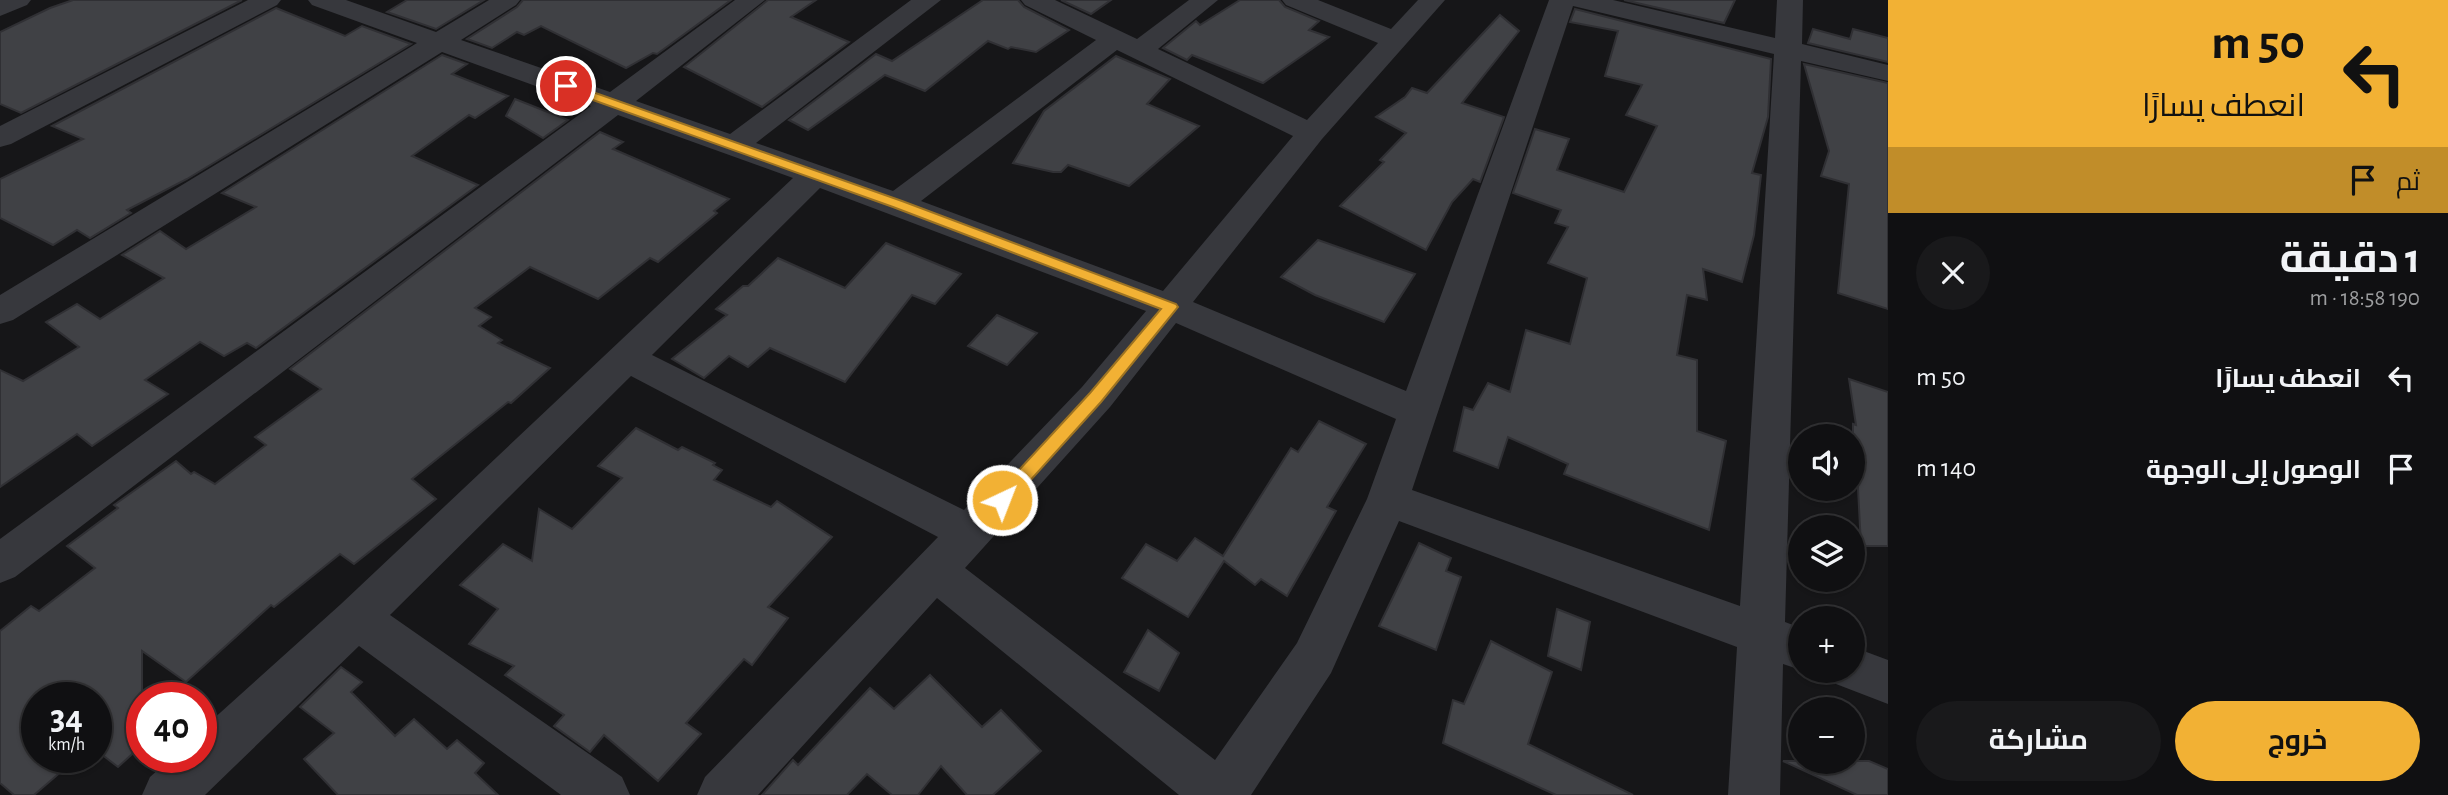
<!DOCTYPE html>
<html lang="ar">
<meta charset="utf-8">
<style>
:root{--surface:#101012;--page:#19191b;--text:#f1f3f6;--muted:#9c9d9f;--line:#303032;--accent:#f2b134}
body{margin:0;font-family:"Alegreya Sans",Cairo,sans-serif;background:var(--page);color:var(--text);direction:rtl;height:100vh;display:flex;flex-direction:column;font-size:26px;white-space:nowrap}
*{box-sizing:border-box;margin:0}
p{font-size:23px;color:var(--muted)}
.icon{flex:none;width:38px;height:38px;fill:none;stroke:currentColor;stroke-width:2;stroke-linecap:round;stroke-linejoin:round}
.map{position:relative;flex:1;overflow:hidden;direction:ltr}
.drawer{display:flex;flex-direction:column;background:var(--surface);width:560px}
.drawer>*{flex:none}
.top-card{background:#f2b134;color:#111;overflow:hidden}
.buttons{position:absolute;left:1788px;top:424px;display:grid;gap:14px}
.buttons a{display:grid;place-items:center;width:77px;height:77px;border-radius:50%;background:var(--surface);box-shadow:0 2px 5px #0004,0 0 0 2px var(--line);font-size:35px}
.speed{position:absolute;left:21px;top:682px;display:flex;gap:14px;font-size:35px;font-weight:700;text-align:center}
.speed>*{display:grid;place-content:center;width:91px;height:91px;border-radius:50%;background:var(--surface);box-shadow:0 2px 5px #0004,0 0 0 2px var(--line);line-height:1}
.speed small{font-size:18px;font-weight:400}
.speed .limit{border:10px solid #d22;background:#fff;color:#111}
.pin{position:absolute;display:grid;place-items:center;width:60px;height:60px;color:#fff;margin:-30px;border:4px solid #fff;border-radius:50%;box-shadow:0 2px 7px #0007}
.me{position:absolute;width:77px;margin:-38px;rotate:43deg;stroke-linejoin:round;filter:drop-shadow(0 0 5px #0008)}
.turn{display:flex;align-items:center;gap:24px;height:147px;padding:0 28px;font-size:32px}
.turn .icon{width:91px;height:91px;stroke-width:2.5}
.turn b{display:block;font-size:49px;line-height:60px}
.then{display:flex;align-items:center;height:66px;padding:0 28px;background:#0003;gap:14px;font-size:26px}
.round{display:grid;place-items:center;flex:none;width:74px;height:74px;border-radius:37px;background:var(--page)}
.head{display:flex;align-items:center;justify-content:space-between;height:119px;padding:0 28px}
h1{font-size:42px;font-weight:700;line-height:52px}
.primary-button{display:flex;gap:14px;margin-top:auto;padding:14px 28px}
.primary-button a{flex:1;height:80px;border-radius:42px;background:var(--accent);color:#111;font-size:28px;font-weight:700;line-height:80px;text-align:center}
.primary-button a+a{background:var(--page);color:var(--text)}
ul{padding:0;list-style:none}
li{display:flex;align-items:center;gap:21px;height:91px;padding:0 28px}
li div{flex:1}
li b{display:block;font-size:26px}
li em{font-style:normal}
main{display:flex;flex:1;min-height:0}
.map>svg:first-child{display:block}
.building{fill:#404145;stroke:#303034;stroke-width:2}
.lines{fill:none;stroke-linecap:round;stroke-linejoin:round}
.minor{fill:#37383d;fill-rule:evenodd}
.route{fill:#f2b134;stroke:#9d7322;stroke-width:2}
</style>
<main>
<section class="drawer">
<div class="top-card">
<div class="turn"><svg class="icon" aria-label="left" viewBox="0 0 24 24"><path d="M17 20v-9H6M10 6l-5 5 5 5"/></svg><div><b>50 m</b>انعطف يسارًا</div></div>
<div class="then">ثم<svg class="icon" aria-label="arrive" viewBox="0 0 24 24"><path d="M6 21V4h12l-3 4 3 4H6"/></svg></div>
</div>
<div class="head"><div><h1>1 دقيقة</h1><p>190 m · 18:58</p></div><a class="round"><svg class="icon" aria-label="close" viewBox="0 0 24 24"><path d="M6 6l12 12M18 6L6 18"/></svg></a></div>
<ul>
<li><svg class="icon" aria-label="left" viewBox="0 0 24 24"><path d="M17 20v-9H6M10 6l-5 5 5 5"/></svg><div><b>انعطف يسارًا</b></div><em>50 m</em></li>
<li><svg class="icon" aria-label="arrive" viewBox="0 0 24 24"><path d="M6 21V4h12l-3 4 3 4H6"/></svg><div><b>الوصول إلى الوجهة</b></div><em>140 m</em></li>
</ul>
<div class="primary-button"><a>خروج</a><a>مشاركة</a></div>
</section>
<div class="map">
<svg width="1888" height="795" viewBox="0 0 1888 795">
<rect width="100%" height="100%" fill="#161618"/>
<!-- building -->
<g class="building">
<polygon points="73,0 242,0 21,113 0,104 0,32 50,8"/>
<polygon points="407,0 484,0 436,29 387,12"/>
<polygon points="523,0 731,0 657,54 653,53 626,68 541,26 524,35 517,32 492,48 467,39 517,7"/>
<polygon points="768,0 816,0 791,17 849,42 762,107 684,67"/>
<polygon points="983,0 1018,0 1024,7 1069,30 1036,52 1011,47 1008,49 988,41 925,91 885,75 808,130 789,120 876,54 892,61"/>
<polygon points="1061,0 1111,0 1091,14"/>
<polygon points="1240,0 1279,0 1285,7 1319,21 1309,30 1329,37 1263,83 1192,55 1187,60 1163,48 1196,21 1200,25"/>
<polygon points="1624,0 1735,0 1724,23"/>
<polygon points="276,8 345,36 362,26 411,44 187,179 127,210 131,213 90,238 77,230 53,245 0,218 0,179 83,139 52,126"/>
<polygon points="1575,9 1771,59 1768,117 1752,173 1761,175 1754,235 1742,282 1703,269 1707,300 1687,295 1677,355 1697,360 1697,431 1726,441 1709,530 1564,474 1568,464 1508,437 1498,468 1454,451 1464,407 1473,410 1488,383 1510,392 1526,330 1570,344 1587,278 1548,263 1568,227 1555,223 1561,210 1513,193 1535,129 1569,139 1557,170 1624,192 1657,126 1626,115 1642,85 1605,76 1618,31 1570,22"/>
<polygon points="1500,15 1519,31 1462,103 1504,117 1480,182 1473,179 1452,202 1426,250 1340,206 1384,162 1380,160 1406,133 1376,117 1405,97 1412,88 1427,93"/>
<polygon points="1813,29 1850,39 1853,29 1888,38 1888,62 1808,43"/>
<polygon points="442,55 467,64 452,74 508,96 475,118 469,115 412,156 478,185 256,348 247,343 224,356 200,342 145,380 168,394 92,446 77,434 0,487 0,370 23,381 79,347 46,322 77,304 100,319 164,278 122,255 160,231 186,249 256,207 222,193"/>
<polygon points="1116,56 1170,79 1147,104 1199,126 1129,186 1068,165 1061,172 1053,172 1013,163 1044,111"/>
<polygon points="1804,64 1888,83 1888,309 1838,293 1849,184 1821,176 1829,151"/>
<polygon points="515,99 568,120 543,138 506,116"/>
<polygon points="600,132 623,142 613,149 729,199 714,211 717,213 658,262 650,258 598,299 530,267 475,308 491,317 479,326 502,340 498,343 550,368 511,403 508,402 412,479 436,499 354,564 340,554 274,607 271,605 186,682 142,651 142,745 118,767 96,750 96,698 37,698 37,758 77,758 34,795 14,795 0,783 0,631 31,606 39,611 95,568 67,546 118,508 114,505 176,461 191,474 194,472 215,484 266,445 255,437 321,389 290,369"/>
<polygon points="1318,240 1415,274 1384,322 1315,295 1281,277"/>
<polygon points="886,243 961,274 935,304 912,295 845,382 770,348 748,367 729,356 704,378 672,359 727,315 716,309 743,286 748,286 778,258 845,288"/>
<polygon points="997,315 1037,333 1007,365 968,346"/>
<polygon points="1849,379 1888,392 1888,546 1861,546 1857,469 1853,468 1853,424 1856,425"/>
<polygon points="1319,421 1366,444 1327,507 1336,511 1287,596 1261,579 1255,585 1224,561 1188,617 1122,578 1146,544 1177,561 1195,538 1223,556 1291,448 1298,452"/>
<polygon points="636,428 678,450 682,447 715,463 713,465 722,470 714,480 771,507 777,501 832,537 768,607 788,618 752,665 744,659 686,723 701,734 658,781 604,735 590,752 554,726 564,715 505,675 514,666 469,644 498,609 460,585 503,544 532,561 539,509 572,529 622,478 598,466"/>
<polygon points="1419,543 1451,558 1446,571 1461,577 1436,650 1379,626"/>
<polygon points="1557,609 1590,622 1581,670 1548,656"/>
<polygon points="1148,630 1179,653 1159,691 1124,672"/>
<polygon points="1491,641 1552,672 1528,744 1633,795 1556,795 1443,743 1453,700 1464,704"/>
<polygon points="341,667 362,682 351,692 395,736 414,719 447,749 457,740 484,763 475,773 498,795 338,795 304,759 334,733 300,707"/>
<polygon points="930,675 982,727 1001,710 1041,751 993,795 967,795 941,766 918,795 892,795 867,774 847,795 762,795 793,760 798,765 870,688 894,709"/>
<polygon points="1783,761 1869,761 1888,769 1888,795 1857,795"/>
</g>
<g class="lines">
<!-- minor -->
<g class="minor">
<polygon points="0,0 31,0 27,5 0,16"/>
<polygon points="248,0 281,0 277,5 11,144 0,147 0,126"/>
<path d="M308,0h38l90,32 53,-32h31l-4,5 -55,35 149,52 125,-92h30l-129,101 94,33 181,-134h30l-185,143 137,48 203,-151 -71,-35 -4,-5h34l82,39 52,-39h29l-60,49 149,71 71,-77 -92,-38 -4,-5h36l73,29 27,-29h27l-123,139 -129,163 213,89 143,-391h64l162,38 2,-38h26l-1,44 86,21v16l-87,-20 -16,561 16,6v42l-18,-6 -3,131h-52l9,-148 -338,-126 -68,152 -80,122h-72l-242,-197 -179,197h-61l8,-18 233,-240 -307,-161 -241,239 232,162 8,18h-69l-202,-149 -154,149h-63l8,-18 21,-19h30v-28l140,-126 452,-426 -175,-63 -603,462 -15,6v-44l591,-433 -149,-54 -429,268 -13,4v-29l417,-252 -105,-38zM1573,6l201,48 -34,552 -328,-116zM1117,50l176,86 -130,155 -242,-90zM820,188l326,123 -64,76 -118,123 -312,-155zM1176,323l220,96 -29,80 -70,144 -82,117 -250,-192 145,-161z"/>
<polygon points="1853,647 1888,660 1888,704 1836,684 1830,670 1853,670"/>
</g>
</g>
<!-- route -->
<polygon class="route" points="562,84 570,84 902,201 1176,304 1178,307 1101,402 1008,505 996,505 993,500 996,495 1090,393 1161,309 893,207 562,89"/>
</svg>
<div class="buttons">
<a><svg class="icon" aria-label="sound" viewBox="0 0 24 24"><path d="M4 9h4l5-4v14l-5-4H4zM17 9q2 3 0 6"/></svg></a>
<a><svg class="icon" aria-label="layers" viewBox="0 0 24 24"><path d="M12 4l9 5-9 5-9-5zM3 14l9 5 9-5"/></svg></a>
<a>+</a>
<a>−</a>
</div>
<div class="speed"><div>34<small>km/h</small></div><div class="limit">40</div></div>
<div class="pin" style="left:566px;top:86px;background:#d93025"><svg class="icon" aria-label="arrive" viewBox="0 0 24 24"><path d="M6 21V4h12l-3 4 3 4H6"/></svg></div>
<svg class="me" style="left:1002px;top:500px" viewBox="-20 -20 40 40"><circle r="17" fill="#f2b134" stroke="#fff" stroke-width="3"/><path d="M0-11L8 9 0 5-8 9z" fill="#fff"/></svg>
</div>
</main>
